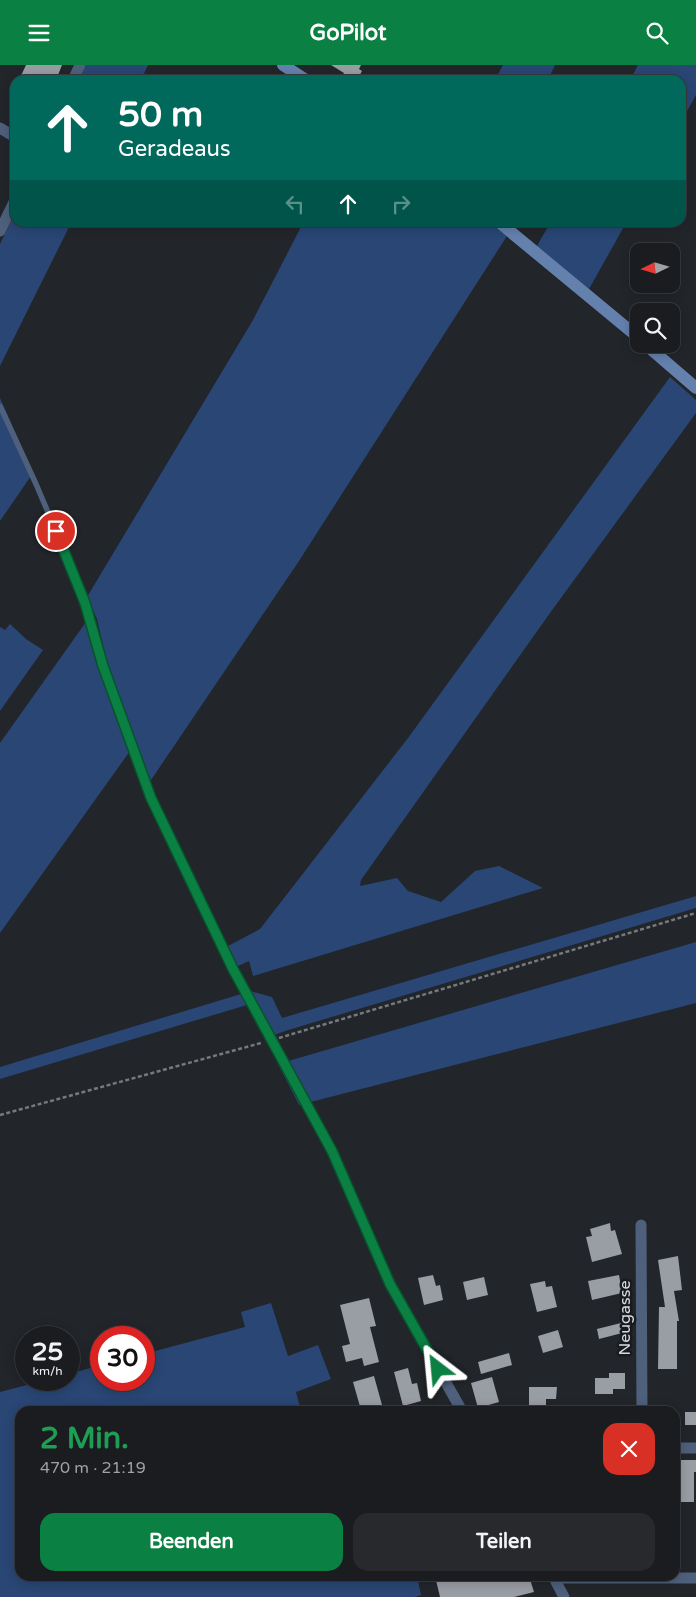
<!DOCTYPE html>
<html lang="de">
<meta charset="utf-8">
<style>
:root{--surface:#1a1c20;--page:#27292d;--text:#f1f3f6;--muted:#9fa1a5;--line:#383a3e;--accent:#0b8043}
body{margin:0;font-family:"Varela Round",sans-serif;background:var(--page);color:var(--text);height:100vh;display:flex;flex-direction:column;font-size:19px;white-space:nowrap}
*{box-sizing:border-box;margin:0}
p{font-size:16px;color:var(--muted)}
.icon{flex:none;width:28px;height:28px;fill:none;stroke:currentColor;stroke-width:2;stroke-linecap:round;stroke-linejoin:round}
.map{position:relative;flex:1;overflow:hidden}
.panel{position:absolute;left:15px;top:1341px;width:665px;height:175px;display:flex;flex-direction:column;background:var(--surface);border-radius:15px;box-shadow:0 2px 12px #0003,0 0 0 1px var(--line)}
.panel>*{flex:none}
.banner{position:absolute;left:10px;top:10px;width:676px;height:152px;border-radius:15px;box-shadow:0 2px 12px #0003,0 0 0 1px var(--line);background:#00695c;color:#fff;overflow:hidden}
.needle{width:32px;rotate:265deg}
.controls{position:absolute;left:630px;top:178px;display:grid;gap:10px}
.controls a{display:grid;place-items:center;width:50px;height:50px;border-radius:10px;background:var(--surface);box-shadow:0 2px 12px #0003,0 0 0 1px var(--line);font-size:25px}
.speed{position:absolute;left:15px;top:1261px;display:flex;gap:10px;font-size:25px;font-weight:700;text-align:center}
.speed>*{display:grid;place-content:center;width:65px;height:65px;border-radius:50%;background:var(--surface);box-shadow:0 2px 12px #0003,0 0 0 1px var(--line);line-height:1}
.speed small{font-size:12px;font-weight:400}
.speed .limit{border:8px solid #d22;background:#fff;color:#111}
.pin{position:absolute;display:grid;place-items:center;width:42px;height:42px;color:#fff;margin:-21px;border:2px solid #fff;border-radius:50%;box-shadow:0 1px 5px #0007}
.me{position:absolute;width:55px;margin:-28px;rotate:331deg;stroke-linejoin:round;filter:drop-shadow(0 0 4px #0008)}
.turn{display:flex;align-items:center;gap:18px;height:105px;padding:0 25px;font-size:22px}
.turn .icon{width:65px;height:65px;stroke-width:2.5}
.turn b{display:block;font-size:35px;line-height:42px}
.lanes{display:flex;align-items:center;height:48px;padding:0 25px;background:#0003;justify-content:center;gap:25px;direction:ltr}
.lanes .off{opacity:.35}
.round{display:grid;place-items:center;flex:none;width:52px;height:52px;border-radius:15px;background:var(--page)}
.overview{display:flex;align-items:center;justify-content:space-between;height:85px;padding:0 25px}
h1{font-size:30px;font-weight:800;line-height:38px;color:#1e9e55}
.cta{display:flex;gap:10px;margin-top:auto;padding:10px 25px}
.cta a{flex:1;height:58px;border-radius:15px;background:var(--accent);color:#fff;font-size:20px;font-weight:800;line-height:58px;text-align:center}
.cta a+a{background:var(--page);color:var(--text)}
header{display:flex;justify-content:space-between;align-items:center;height:65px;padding:0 25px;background:var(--accent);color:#fff;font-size:22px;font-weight:800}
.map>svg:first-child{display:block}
.green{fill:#294674}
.building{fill:#999da4}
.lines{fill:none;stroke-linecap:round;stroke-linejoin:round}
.path{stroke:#76797d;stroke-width:2.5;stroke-dasharray:4 2.5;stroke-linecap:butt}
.lane{stroke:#4e607c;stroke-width:5.5}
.street{stroke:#4e607c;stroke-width:11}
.secondary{stroke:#6480ad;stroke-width:12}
.route-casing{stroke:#07532c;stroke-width:12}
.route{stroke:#0b8043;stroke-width:9}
.labels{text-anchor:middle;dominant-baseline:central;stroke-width:5;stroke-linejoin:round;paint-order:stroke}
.street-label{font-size:16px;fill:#d7d9dd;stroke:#181c21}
</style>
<header><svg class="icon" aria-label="menu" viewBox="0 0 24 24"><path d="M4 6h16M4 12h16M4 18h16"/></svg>GoPilot<svg class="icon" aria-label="search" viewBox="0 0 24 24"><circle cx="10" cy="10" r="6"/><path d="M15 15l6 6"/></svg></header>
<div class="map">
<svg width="696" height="1532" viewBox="0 0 696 1532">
<rect width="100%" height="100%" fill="#22252a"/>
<!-- green -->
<g class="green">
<polygon points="86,0 148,0 141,15 79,15"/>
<polygon points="503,0 555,0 548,15 495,15"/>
<polygon points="638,0 696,0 696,30 681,57 681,15 630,15"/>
<polygon points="15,148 15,158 71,158 0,301 0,179"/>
<polygon points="303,158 490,158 507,171 299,496 149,718 112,620 97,554 87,532 253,255"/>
<polygon points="550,158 626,158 589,224 537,181"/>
<polygon points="670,312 696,335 696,348 550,548 361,815 360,821 397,813 408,826 441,837 475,806 499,801 543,823 253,911 249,896 236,902 228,881 260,864 408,673"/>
<polygon points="0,333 33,408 0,456"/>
<polygon points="86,557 130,686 0,868 0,678"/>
<polygon points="10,559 26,574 43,585 0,646 0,562 5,565"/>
<polygon points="696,831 696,843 285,966 272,971 250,926 272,932 282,953"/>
<polygon points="696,877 696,938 299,1040 278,999"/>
<polygon points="241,929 247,940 0,1014 0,1002"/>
<polygon points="271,1238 288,1291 318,1280 331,1314 296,1327 301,1346 20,1346 20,1511 417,1511 421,1530 415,1532 0,1532 0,1327 46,1315 69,1315 69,1309 101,1300 101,1315 144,1315 144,1289 245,1262 241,1247"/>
</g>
<!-- building -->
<g class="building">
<polygon points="26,0 62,0 56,15 19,15"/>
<polygon points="331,0 361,0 359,4 362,6 357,15 340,15 344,8"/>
<polygon points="610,1158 611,1166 615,1165 622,1189 592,1197 586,1172 592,1171 590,1164"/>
<polygon points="678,1191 682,1225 674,1226 679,1256 677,1256 677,1304 658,1304 659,1242 665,1242 658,1195"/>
<polygon points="433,1210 436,1221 440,1220 443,1235 424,1240 418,1213"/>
<polygon points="619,1210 622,1228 592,1235 588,1216"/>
<polygon points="484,1212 488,1230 467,1235 463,1217"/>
<polygon points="545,1216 546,1222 552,1221 557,1242 537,1247 530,1219"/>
<polygon points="369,1233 376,1261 370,1262 379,1297 364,1301 362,1293 346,1297 342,1281 350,1279 340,1240"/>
<polygon points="629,1256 630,1266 599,1274 597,1264"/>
<polygon points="558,1265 563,1282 543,1288 538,1271"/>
<polygon points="509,1288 512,1300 481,1309 478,1297"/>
<polygon points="408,1303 412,1319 417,1318 421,1336 403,1341 394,1307"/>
<polygon points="609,1308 625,1308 625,1324 613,1324 613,1329 595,1329 595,1313 609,1313"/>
<polygon points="374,1311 382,1340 380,1340 381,1346 371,1346 370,1343 361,1345 353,1317"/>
<polygon points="492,1312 499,1337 478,1343 471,1318"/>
<polygon points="529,1322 557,1322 556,1334 546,1334 546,1346 529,1346"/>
<rect x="685" y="1347" width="11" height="13"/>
<polygon points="675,1395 696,1395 696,1407 694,1407 694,1437 675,1437"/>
<polygon points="435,1511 529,1511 534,1527 514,1532 440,1532"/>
</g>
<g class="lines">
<!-- path -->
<g class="path">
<polyline points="279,973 696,848"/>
<polyline points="0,1050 261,978"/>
</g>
<!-- lane -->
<polyline class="lane" points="0,341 36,419 76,513 90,551 103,601 151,733 233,904 271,976 332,1086 390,1219"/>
<!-- street -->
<g class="street">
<polyline points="73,15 80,0"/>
<polyline points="0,63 15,72"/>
<polyline points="0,166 15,135"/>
<polyline points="641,1160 642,1346"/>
<polyline points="390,1219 462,1346"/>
<polyline points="675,1383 696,1383"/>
<polyline points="553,1511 564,1532"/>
<polyline points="554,1513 696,1513"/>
</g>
<!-- secondary -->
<g class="secondary">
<polyline points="283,0 306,15"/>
<polyline points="500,158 639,273"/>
<polyline points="645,279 696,323"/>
</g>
</g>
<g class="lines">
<defs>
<polyline id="route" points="56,466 85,538 103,601 151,733 233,904 332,1086 390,1219 438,1304"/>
</defs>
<!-- route casing -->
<use href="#route" class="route-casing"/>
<!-- route -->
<use href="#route" class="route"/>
</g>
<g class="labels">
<!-- street labels -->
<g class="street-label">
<text transform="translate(625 1253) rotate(-90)">Neugasse</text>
</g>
</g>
</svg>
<div class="controls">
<a><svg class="needle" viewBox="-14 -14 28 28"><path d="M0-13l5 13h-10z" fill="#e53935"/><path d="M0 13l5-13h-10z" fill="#9fa1a5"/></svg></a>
<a><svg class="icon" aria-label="search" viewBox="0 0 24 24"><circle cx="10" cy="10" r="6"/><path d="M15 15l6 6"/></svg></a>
</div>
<div class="speed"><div>25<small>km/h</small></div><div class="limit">30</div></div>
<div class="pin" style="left:56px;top:466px;background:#d93025"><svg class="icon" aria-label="arrive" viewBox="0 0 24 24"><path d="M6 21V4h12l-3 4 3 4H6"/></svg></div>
<svg class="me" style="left:438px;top:1304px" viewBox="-20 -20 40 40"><path d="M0-17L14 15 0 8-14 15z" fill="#0b8043" stroke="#fff" stroke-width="4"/></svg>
<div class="banner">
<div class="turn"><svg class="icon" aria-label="ahead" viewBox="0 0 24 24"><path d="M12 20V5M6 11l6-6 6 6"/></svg><div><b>50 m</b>Geradeaus</div></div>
<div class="lanes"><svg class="icon off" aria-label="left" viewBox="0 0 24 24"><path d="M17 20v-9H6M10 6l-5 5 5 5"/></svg><svg class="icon" aria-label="ahead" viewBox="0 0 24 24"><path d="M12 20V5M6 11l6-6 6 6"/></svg><svg class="icon off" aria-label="right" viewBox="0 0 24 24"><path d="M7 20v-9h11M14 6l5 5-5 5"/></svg></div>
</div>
<section class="panel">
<div class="overview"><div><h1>2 Min.</h1><p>470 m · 21:19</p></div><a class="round" style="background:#d93025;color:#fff"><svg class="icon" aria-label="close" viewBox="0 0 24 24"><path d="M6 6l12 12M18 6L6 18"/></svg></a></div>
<div class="cta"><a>Beenden</a><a>Teilen</a></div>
</section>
</div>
